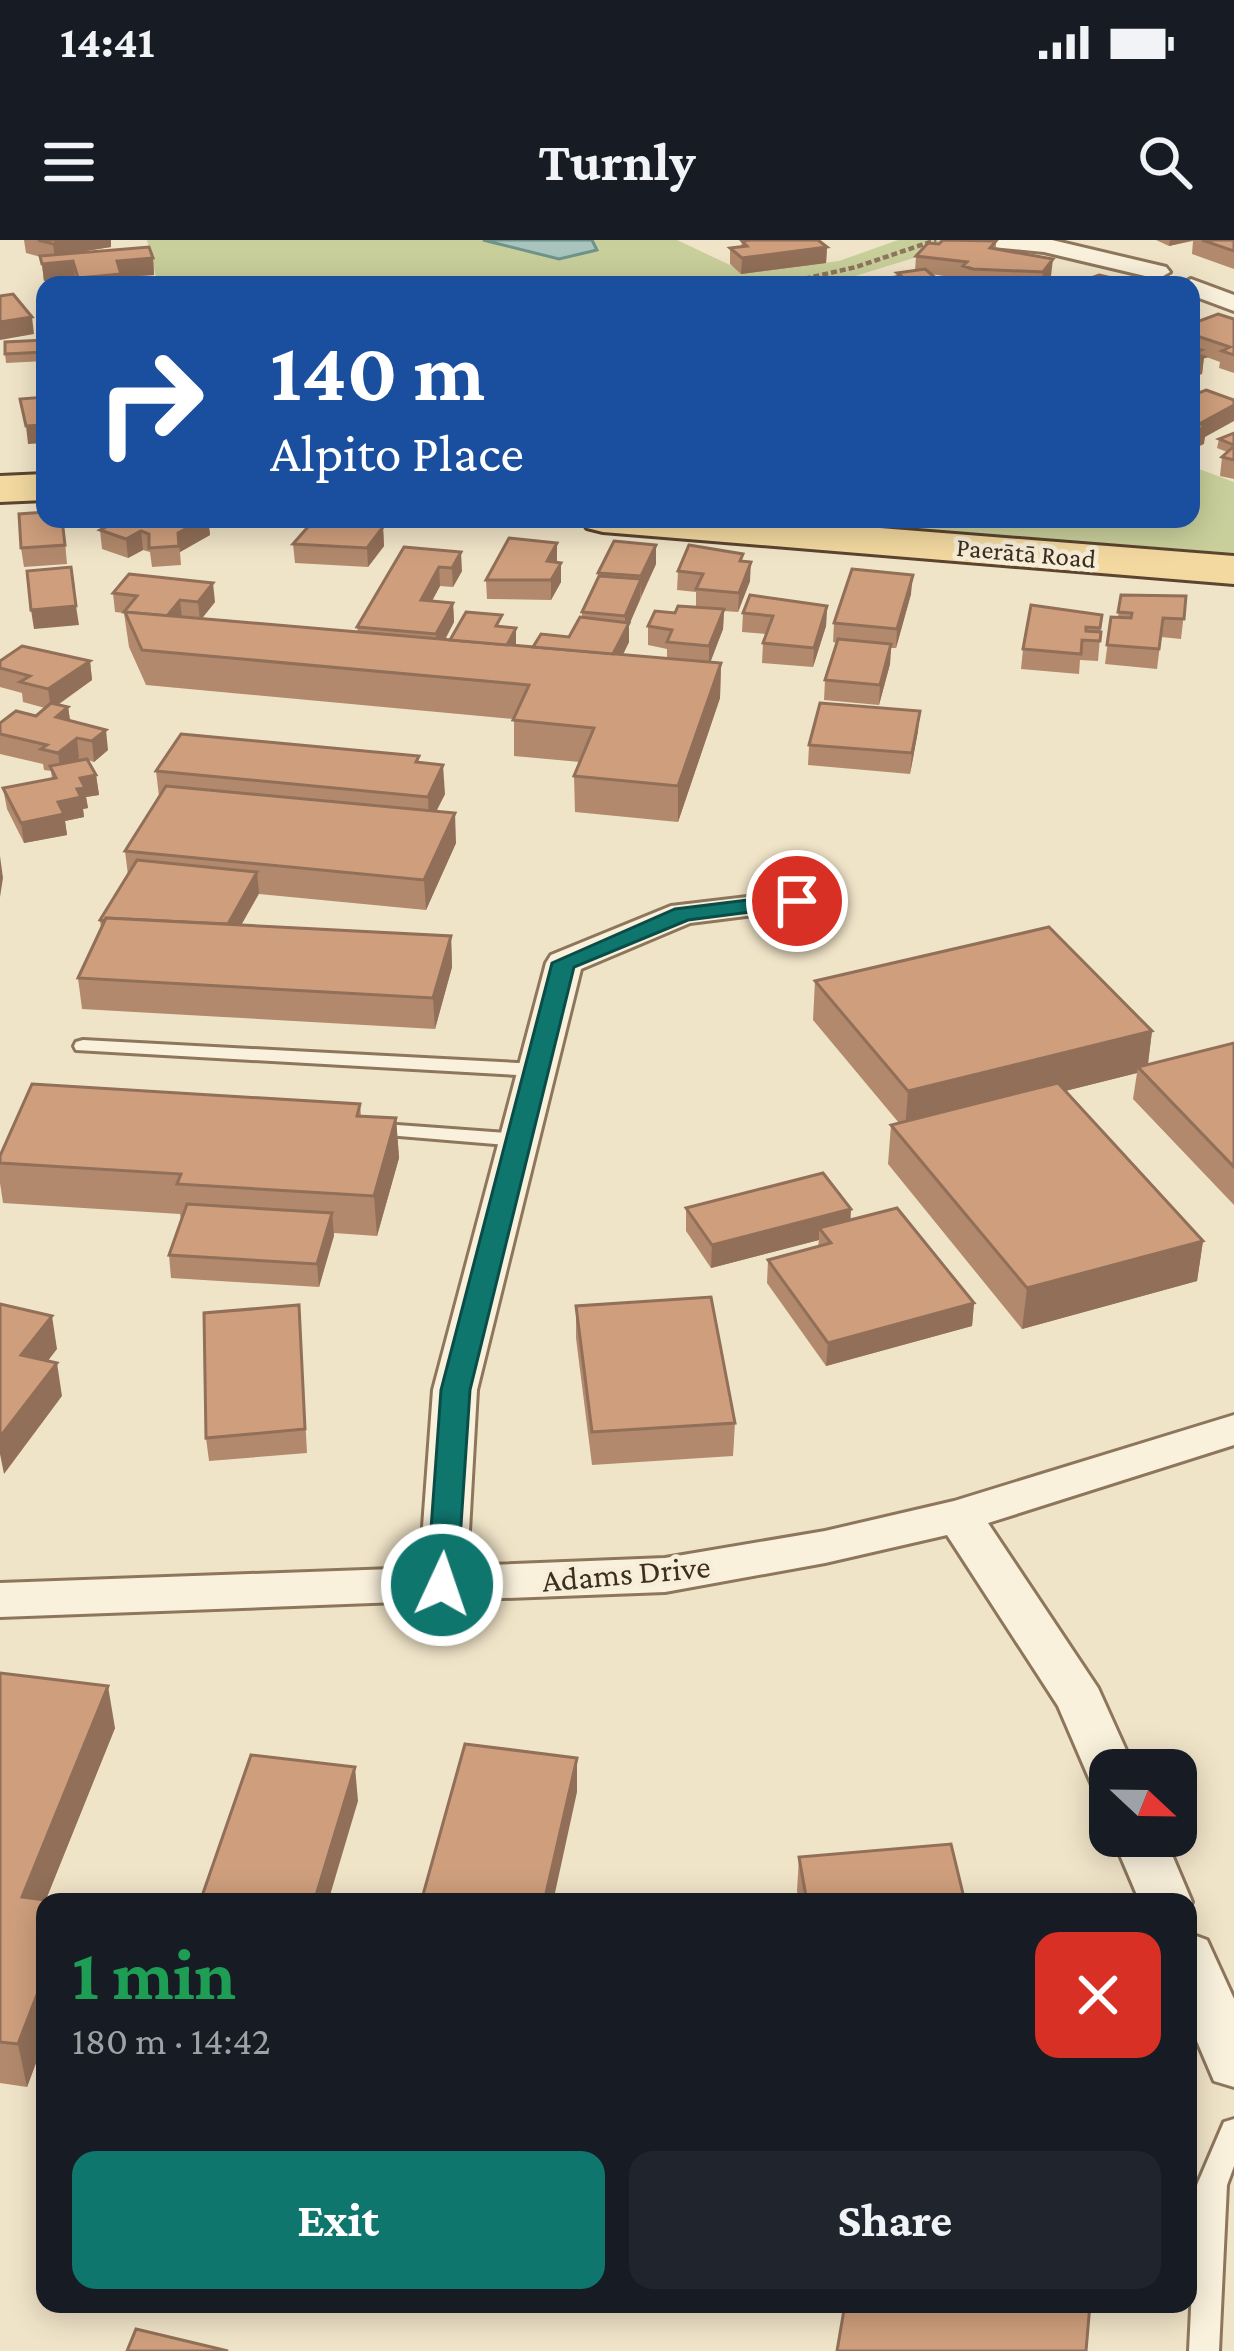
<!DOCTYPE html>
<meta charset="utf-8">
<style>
:root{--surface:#171b24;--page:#20242c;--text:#f1f3f6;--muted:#9ea1a6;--accent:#0f766e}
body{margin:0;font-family:"Crimson Pro",serif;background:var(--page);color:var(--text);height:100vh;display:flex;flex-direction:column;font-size:45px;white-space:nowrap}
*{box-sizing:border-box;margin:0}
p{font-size:39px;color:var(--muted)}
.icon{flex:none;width:66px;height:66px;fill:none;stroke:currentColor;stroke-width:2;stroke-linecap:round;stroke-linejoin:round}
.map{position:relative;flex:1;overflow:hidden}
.details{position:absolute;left:36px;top:1653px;width:1161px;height:420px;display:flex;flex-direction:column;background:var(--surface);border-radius:24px;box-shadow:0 6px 30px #0003}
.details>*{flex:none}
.hud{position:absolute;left:36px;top:36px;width:1164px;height:252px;border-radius:24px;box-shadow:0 6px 30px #0003;background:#1a4fa0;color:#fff;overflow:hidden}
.needle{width:78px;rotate:112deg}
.fabs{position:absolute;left:1089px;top:1509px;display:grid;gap:24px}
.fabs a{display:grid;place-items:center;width:108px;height:108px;border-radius:24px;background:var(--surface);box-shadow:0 6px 30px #0003;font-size:60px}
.pin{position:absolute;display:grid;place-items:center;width:102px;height:102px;color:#fff;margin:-51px;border:6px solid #fff;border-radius:50%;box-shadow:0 3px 12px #0007}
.me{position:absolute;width:132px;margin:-66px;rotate:3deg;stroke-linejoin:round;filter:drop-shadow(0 0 9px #0008)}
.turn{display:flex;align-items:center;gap:42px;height:252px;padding:0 36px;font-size:54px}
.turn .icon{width:156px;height:156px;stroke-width:2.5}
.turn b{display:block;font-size:84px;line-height:102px}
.round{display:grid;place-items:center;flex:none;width:126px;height:126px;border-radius:24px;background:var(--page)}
.overview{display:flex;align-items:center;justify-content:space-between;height:204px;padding:0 36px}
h1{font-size:72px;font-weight:700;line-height:90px;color:#1e9e55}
.cta{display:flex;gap:24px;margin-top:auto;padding:24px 36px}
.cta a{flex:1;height:138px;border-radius:24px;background:var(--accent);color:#fff;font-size:48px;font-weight:700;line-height:138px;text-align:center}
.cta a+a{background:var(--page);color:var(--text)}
.status{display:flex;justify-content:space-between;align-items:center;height:84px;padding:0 60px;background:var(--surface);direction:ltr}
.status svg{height:33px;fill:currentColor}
header{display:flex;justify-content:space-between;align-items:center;height:156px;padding:0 36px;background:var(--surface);font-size:54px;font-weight:700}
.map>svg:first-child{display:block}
.green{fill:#c9cf9b}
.water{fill:#a9c4bc;stroke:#6f938a;stroke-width:3}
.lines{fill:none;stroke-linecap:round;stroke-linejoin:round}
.lane-casing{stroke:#8d765c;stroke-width:6}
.street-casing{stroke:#8d765c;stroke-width:6}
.primary-casing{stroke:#5b4430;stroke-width:6}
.path{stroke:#8d765c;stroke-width:4.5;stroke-dasharray:6 3;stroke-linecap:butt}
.lane{fill:#faf1dc;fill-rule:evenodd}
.street{fill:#faf1dc;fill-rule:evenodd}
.primary{fill:#f3d9a0;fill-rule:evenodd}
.wall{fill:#b2896c}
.shaded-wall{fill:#916f58}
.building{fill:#cf9f7d;stroke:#916f58;stroke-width:3}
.route{fill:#0f766e;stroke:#0a4d48;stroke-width:3}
.labels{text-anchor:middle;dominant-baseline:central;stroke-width:9;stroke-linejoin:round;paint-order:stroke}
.far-street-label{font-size:27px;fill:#3d2e20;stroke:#f7eed8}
.street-label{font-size:33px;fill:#3d2e20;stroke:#f7eed8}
</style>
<div class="status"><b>14:41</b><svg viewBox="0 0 49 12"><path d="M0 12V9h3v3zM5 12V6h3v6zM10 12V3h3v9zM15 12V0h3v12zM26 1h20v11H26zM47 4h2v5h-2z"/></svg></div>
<header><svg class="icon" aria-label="menu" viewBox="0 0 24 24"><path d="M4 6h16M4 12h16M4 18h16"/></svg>Turnly<svg class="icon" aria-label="search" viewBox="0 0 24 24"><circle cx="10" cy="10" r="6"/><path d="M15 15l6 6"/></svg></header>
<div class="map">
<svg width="1234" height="2111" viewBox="0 0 1234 2111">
<rect width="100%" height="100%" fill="#f0e4c8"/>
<!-- green -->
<g class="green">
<polygon points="147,0 677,0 747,33 839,21 898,0 946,0 956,5 826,45 158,45"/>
<polygon points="1191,226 1234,242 1234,313 775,279 1191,279"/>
</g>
<!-- water -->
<polygon class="water" points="483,0 592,0 597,10 559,19"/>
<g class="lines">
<defs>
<g id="lane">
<polygon points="83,800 536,824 545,830 536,836 76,810 74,806 76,802"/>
<polygon points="370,883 519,894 529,900 519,906 363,893 360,889"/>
<polygon points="1234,1879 1234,1926 1227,1945 1219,2111 1189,2111 1197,1945 1224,1882"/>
</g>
<g id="street">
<polygon points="981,0 1052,0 1166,27 1170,32 1158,39 1044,12 992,7"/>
<polygon points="1191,39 1234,55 1234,71 1191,55 1191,45 1180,45"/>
<polygon points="797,651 809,654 814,661 809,668 690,683 581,729 477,1150 467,1326 665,1318 825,1291 954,1261 1234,1175 1234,1205 988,1283 1098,1448 1135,1530 1110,1530 1110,1550 1092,1545 1058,1466 947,1295 825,1323 665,1352 0,1377 0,1343 420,1328 433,1150 546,723 551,715 671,666"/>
<polygon points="1112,1596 1164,1596 1192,1662 1188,1671 1188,1662 1140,1662"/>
<polygon points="1188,1693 1207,1700 1234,1759 1234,1847 1214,1841 1188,1780"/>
</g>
<g id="primary">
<polygon points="45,234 45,260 0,262 0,236"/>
<polygon points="581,279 767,279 1234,316 1234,344 603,292 587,288"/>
</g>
</defs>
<!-- lane casing -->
<use href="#lane" class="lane-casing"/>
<!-- street casing -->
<use href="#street" class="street-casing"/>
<!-- primary casing -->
<use href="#primary" class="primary-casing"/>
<!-- path -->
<polyline class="path" points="625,45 795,41 856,27 936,0"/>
<!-- lane -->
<use href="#lane" class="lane"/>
<!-- street -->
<use href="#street" class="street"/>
<!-- primary -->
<use href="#primary" class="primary"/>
</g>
<!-- wall -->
<g class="wall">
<polygon points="24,0 111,0 111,7 72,13 153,18 154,35 122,37 123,45 77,45 75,38 44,41 41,17 26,13"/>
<polygon points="744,0 818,0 827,7 826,23 741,34 730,24 730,8 741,7 742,1"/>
<polygon points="1156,0 1234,0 1234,29 1192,14 1193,1 1169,6"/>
<polygon points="996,1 996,9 1051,36 1044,45 971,45 962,43 963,39 931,34 944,45 863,45 863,43 897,37 897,33 915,31 916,16 939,4"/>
<polygon points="1234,79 1234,133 1219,128 1220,122 1201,115 1204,117 1202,134 1191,137 1191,84"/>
<polygon points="45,100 45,121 6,123 5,114"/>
<polygon points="1234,193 1234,239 1220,236 1222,217 1227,212 1217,208 1219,199"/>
<polygon points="63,279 67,324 24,327 21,308"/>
<polygon points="106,279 208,279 210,295 180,312 181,325 152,327 150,312 143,310 128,318 102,309 100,290 103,288 102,281"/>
<polygon points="383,287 384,306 368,327 295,323 293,304"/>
<polygon points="404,307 462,331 453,347 440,346 432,361 453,363 454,382 445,400 450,400 502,386 516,388 516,406 533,407 569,397 582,378 582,372 598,337 598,333 656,324 629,385 629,402 623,415 667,419 667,409 648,405 648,386 675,373 696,367 696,352 677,350 678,331 743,322 750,341 738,372 724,371 723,389 710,422 721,423 720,458 678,582 575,572 574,536 580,522 514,516 514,479 146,445 129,407 124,373 115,372 113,353 215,362 201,379 358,392 357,387"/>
<polygon points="557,322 561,342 551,360 487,359 486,340"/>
<polygon points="911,354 896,408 891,408 890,424 879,465 824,460 825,440 837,403 833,402 834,383"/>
<polygon points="1121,355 1186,356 1181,399 1161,397 1157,429 1105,424 1111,377 1118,377"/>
<polygon points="827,366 826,386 813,427 762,423 763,403 766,394 742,392 743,373"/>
<polygon points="1102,375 1098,421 1080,420 1079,434 1021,429 1023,409"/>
<polygon points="0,421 90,421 92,440 58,465 68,467 70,480 108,510 94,522 88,520 96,535 99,555 86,557 88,568 83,569 84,577 65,581 67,595 24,603 7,569 3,548 52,539 51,531 44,530 43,524 0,514 0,483 36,476 45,468 23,462 22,453 0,447"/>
<polygon points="918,491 910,534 808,525 809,505"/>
<polygon points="419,523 445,554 436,571 456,603 426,670 259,654 241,685 451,696 452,727 435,789 82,769 78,738 101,688 100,680 128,635 125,611 159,556 156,531"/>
<polygon points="815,741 1152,791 1148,825 1234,803 1234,965 1133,859 1137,833 1065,851 1203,1001 1197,1041 1022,1089 888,924 891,885 899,883 813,780"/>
<polygon points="360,864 361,876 396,878 399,918 377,996 334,993 319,1047 171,1038 169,1015 181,980 180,974 3,963 0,943 0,916"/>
<polygon points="686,968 850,980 974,1063 972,1086 826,1126 767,1043 768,1020 818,1007 819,1000 711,1028 686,991"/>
<polygon points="299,1065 307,1213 209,1221 206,1198"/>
<polygon points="576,1066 735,1183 733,1216 592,1225 576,1098"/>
<polygon points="0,1433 115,1488 45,1662 45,1799 27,1847 0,1843"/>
<polygon points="799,1617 965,1662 799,1662 797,1651"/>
</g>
<!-- shaded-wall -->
<g class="shaded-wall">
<polygon points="62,0 111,0 111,7 73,13 55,20 53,4"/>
<polygon points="1170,0 1193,0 1169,6"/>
<polygon points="827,7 826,23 741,34 742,18"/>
<polygon points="153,18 154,35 122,37 123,45 78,45 78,38 117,21"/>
<polygon points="1053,19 1051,36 1044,45 1041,45 1043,32"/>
<polygon points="73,21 75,38 44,41 42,24"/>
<polygon points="32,77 34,94 0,100 0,82"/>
<polygon points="1201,110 1200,118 1204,117 1202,134 1191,137 1191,121 1193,113"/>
<polygon points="1234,165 1234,181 1205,197 1204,204 1191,210 1191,193 1199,184"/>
<polygon points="45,185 45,203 28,204 26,186"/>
<polygon points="203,279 208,279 210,295 180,312 178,293"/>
<polygon points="383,287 384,306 368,327 367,308"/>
<polygon points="141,291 143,310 128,318 126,299"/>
<polygon points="557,303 557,322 547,321"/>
<polygon points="656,305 656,324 641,356 641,336"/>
<polygon points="461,312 462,331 453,347 452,328"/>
<polygon points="751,322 750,341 738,372 739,353"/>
<polygon points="561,323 561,342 551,360 551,340"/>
<polygon points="439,327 440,346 422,379 421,360"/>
<polygon points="913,335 911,354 896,408 897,389"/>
<polygon points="641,339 640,359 629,385 629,402 609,441 609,421 625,391 625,376"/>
<polygon points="213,343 215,362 200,381 198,362"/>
<polygon points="180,360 182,379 166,377"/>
<polygon points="453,363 454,382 437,414 436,394"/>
<polygon points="76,366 79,385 34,389 31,370"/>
<polygon points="827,366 826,386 813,427 814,408"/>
<polygon points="724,369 723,389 709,426 709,406"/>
<polygon points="516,388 516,407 503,412"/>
<polygon points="891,404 890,424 879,465 880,445"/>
<polygon points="90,421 92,440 51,469 48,449"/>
<polygon points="721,423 720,458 678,582 678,546"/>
<polygon points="68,467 71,487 56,477"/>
<polygon points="920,471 918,491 910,534 912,513"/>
<polygon points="106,490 108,510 94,522 92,501"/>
<polygon points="77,498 79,518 61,534 58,513"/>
<polygon points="443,525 445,554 429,586 428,557"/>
<polygon points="96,535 99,555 86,557 88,568 83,569 84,577 65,581 67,595 24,603 21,583 77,549 80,538"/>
<polygon points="455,573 456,603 426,670 424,640"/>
<polygon points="0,616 3,638 0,657"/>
<polygon points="257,632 259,653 225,714 223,693"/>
<polygon points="451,696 452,727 435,789 433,758"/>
<polygon points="1152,791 1147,830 1138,827 1137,833 905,891 908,851"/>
<polygon points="396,878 399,918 377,996 374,956"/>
<polygon points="851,969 850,992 819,988 819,1000 711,1028 712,1005"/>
<polygon points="332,973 334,996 319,1047 317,1024"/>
<polygon points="1203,1001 1197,1041 1022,1089 1027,1048"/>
<polygon points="974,1063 972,1086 826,1126 828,1103"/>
<polygon points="52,1076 57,1109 27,1148 21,1115"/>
<polygon points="57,1123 62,1156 4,1234 0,1214 0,1197"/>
<polygon points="108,1446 115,1488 30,1699 22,1657"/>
<polygon points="577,1518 577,1552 553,1662 544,1662"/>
<polygon points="355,1527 358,1561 328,1662 314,1662"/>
<polygon points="45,1734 45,1799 27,1847 18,1804"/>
</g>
<!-- building -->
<g class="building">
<polygon points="38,0 62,0 53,4"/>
<polygon points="751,0 818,0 827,7 742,18 730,8 747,6 742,1"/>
<polygon points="943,0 996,1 990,8 1053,19 1043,32 973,29 963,26 967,22 916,16 928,3 939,4"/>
<polygon points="1202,0 1234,0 1234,11"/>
<polygon points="149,7 153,18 117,21 121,34 78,38 73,21 42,24 40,16"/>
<polygon points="925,29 944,45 866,45 863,43 901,36 897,33"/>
<polygon points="1099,35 1142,45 1072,45"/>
<polygon points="13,54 32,77 0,82 0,56"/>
<polygon points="1218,74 1234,79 1234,115 1222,111 1230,107 1191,94 1191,84"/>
<polygon points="45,100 45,112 5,114 5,102"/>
<polygon points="1191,107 1201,110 1193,113 1204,117 1191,121"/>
<polygon points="1206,150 1234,160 1234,165 1199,184 1206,186 1191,193 1191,156"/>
<polygon points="45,157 45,185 26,186 20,159"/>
<polygon points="1234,193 1234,205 1219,199"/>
<polygon points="1232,208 1234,208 1234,220 1222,217"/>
<polygon points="45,272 45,279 62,279 65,305 21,308 19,274"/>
<polygon points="106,279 203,279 178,293 179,306 149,308 149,294 141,291 126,299 100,290 112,284 102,281"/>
<polygon points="341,279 383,287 367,308 293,304 314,280"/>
<polygon points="509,298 557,303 547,321 561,323 551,340 486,340"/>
<polygon points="614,301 656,305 641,336 598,333"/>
<polygon points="689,305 743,314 740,321 751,322 739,353 696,349 703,334 678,331"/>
<polygon points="404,307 461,312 452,328 439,327 421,360 453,363 436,394 357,387"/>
<polygon points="71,327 76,366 31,370 27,331"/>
<polygon points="852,329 913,335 897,389 834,383"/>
<polygon points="129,334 213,343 198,362 180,360 167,376 124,372 137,356 113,353"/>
<polygon points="599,336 641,339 625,376 582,372"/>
<polygon points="750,355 827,366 814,408 763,403 773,376 743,373"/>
<polygon points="1121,355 1186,356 1184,379 1163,378 1159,409 1107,405 1111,377 1131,378 1132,373 1118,372"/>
<polygon points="1031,365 1102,375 1100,388 1086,387 1086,391 1101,392 1100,401 1082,400 1081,414 1023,409"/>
<polygon points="678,366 724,369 709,406 667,402 672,390 648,386 655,371 675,373"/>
<polygon points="125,372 721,423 678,546 574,536 594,488 513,480 529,445 142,410"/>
<polygon points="466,372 502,375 496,386 516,388 507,405 450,400"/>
<polygon points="580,377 629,383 613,414 533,407 541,394 569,397"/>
<polygon points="838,399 891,404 880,445 825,440"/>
<polygon points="22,406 90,421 48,449 20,442 30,436 0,428 0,421"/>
<polygon points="51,463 68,467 56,477 106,490 92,501 77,498 58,513 41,509 47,505 0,494 0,483 16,471 36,476"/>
<polygon points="820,463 920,471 912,513 809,505"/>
<polygon points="181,494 419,516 416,522 443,525 428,557 156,531"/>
<polygon points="87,519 96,535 80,538 85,548 77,549 81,557 58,562 64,574 21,583 3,548 56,538 50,526"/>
<polygon points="166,546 455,573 424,640 125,611"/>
<polygon points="137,620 257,632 228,684 106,678 104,681 100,680"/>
<polygon points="106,678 451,696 433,758 78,738"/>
<polygon points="1049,687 1152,791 908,851 815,741"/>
<polygon points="1234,803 1234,927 1138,827"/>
<polygon points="1058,843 1203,1001 1027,1048 891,885"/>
<polygon points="32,844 360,864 357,876 396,878 374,956 177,944 181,934 0,923 0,916"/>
<polygon points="823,933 851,969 712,1005 686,968"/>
<polygon points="187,964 332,973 317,1024 169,1015"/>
<polygon points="897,968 974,1063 828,1103 768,1020 831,1003 819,988"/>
<polygon points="711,1057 735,1183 592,1192 576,1066"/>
<polygon points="0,1064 52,1076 21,1115 57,1123 0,1197"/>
<polygon points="299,1065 305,1189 206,1198 204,1073"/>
<polygon points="0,1433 108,1446 22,1657 61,1662 45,1662 45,1734 18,1804 0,1802"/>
<polygon points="465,1504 577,1518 544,1662 421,1662"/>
<polygon points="251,1515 355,1527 314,1662 200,1662"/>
<polygon points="951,1604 965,1662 807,1662 799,1617"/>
<polygon points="845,2064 1090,2064 1086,2111 837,2111"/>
<polygon points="136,2089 228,2111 127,2111"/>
</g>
<!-- route -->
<polygon class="route" points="797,654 808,661 805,665 688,680 574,727 470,1150 457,1345 453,1353 431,1353 427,1345 441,1150 552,723 675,669"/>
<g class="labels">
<!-- far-street labels -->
<g class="far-street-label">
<text transform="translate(1026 313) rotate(5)">Paerātā Road</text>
</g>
<!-- street labels -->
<g class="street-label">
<text transform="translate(626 1333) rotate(-5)">Adams Drive</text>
</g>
</g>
</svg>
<div class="fabs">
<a><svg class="needle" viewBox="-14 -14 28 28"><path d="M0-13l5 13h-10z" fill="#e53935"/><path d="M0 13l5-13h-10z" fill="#9ea1a6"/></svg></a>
</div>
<div class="pin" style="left:797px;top:661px;background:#d93025"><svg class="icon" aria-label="arrive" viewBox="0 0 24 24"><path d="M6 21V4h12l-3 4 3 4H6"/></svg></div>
<svg class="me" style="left:442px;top:1345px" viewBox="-20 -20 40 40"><circle r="17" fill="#0f766e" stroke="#fff" stroke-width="3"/><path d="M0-11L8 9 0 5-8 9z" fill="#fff"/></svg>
<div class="hud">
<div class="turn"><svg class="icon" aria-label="right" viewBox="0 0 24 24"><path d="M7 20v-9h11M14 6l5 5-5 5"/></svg><div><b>140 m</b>Alpito Place</div></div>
</div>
<section class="details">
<div class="overview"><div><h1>1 min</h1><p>180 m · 14:42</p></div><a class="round" style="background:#d93025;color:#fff"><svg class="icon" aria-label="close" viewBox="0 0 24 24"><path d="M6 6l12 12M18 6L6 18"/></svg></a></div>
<div class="cta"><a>Exit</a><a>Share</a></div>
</section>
</div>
